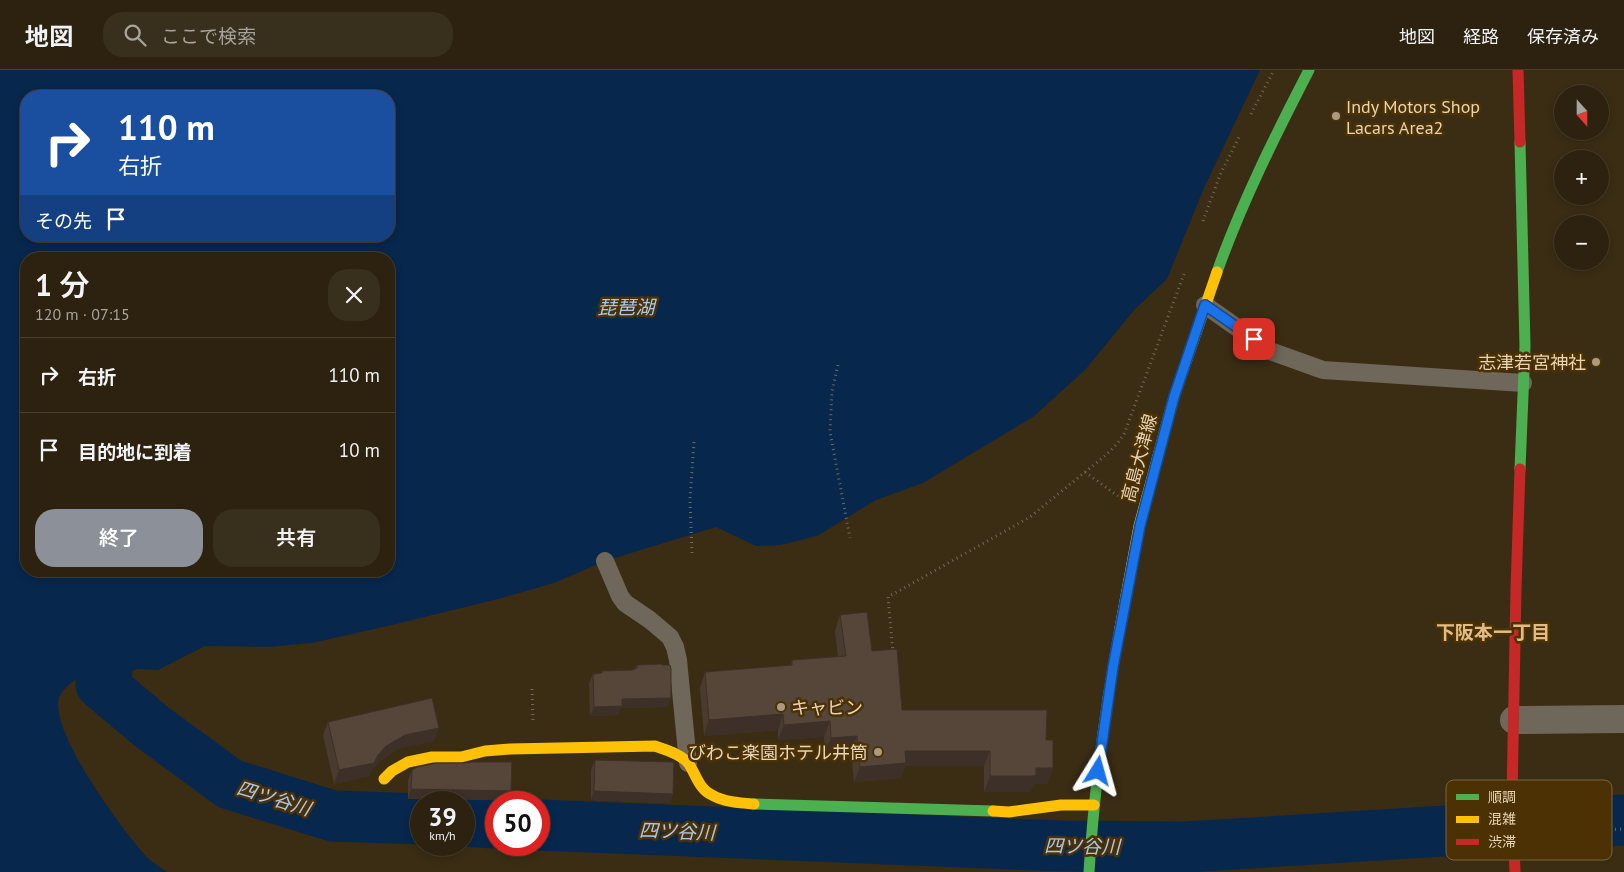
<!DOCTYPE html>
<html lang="ja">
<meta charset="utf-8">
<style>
:root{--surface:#2c220f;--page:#382f1d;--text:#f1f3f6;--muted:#a6a49e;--line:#483f2f;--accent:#8c9099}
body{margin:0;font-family:"PT Sans","Noto Sans JP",sans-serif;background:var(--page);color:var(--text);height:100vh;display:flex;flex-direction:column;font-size:19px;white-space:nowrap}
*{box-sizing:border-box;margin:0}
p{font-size:16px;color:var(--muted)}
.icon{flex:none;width:28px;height:28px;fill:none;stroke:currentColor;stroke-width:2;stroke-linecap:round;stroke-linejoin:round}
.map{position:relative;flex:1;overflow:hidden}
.details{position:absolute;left:20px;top:182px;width:375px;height:325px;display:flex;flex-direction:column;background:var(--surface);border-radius:20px;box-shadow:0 2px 8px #0003,0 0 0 1px var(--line)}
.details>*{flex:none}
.guide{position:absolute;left:20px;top:20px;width:375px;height:152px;border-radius:20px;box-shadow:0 2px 8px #0003,0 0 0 1px var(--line);background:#1a4fa0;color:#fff;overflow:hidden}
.needle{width:32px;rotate:159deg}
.tools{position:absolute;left:1554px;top:15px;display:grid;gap:10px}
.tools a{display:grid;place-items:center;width:55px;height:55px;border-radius:50%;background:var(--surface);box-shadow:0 2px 8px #0003,0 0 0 1px var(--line);font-size:25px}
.speed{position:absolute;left:410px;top:721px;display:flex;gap:10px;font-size:25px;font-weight:700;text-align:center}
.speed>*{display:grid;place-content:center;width:65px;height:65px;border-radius:50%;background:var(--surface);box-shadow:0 2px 8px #0003,0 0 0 1px var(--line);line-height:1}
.speed small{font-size:12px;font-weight:400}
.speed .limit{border:8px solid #d22;background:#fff;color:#111}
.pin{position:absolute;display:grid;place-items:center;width:42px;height:42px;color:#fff;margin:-21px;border-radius:10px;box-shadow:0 2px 8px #0006}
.me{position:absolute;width:55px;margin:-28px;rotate:8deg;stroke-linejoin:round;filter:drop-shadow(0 0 4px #0008)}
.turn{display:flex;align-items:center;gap:18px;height:105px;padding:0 15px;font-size:22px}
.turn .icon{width:65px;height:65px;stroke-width:2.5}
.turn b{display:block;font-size:35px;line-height:42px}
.then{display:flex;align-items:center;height:48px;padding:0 15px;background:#0003;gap:10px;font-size:19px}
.round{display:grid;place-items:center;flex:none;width:52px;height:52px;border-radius:20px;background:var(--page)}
.summary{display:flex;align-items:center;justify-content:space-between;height:85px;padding:0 15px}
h1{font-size:30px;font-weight:600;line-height:38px}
.action{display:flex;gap:10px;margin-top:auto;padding:10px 15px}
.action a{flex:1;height:58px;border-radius:20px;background:var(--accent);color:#fff;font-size:20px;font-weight:600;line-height:58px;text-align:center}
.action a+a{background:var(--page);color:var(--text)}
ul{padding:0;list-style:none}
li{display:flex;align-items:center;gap:15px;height:75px;padding:0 15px;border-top:1px solid var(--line)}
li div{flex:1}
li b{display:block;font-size:19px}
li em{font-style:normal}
header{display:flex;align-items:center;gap:30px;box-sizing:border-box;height:70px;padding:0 25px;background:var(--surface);border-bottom:1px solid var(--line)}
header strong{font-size:24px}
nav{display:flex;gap:28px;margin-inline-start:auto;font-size:18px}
.search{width:350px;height:45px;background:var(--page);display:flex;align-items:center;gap:12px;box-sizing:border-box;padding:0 18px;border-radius:20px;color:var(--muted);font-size:19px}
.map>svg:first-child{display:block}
.water{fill:#07274d;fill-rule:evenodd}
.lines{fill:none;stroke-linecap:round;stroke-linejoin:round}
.river{stroke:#07274d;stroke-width:51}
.path{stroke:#726a5e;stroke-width:3;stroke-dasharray:1 4;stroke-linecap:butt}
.lane{stroke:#6f675a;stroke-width:18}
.street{stroke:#6f675a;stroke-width:28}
.fast{stroke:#4caf50;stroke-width:11}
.slow{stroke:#ffc107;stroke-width:11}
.jam{stroke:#c62828;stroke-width:11}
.wall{fill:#4a3b31}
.shaded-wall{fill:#3c3028}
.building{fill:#564539;stroke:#3c3028}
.route-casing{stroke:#114b97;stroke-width:12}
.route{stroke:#1a73e8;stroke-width:9}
.poi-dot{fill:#ab9a7f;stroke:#4b3104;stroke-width:2}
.labels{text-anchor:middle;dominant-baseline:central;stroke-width:5;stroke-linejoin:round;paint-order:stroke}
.poi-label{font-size:18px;fill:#e8d4b9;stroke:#4b3104;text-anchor:start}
.street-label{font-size:18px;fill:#e8d4b9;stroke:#4b3104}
.water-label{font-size:19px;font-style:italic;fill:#a7c8f4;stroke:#4b3104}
.neighbourhood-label{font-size:19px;font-weight:bold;fill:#e2bc84;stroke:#4b3104}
.key{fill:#4b3104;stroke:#7a623a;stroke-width:1}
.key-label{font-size:14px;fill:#e8d4b9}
</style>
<header>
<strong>地図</strong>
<div class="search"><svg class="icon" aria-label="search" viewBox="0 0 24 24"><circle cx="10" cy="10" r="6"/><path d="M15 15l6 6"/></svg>ここで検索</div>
<nav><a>地図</a><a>経路</a><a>保存済み</a></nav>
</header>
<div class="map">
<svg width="1624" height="802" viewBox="0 0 1624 802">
<rect width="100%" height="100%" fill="#3b2d14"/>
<!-- water -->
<path class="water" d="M0,0h1260l-56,118 -37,91 -32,30 -50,61 -52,47 -110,66 -47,17 -59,36 -37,9 -24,1 -40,-19 -111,34 -51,22 -56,16 -102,25 -84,19 -44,4 -63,-1 -47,24 -21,-1 -36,15 -20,-8c-9,6 -23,15 -23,28 0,38 62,123 87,151 6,7 15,12 22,17h-167zM26,26h363v140h-363zM26,189h363v312h-363z"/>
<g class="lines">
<!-- river -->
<g class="river">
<polyline points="0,563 92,583 107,601 101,614 152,657 230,714 333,746 421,749"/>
<polyline points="464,751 496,753"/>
<polyline points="539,755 1062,776 1186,777 1624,750"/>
</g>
<!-- path -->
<g class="path">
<polyline points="1251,44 1274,0"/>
<polyline points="1203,151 1220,105 1239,67"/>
<polyline points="838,295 832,321 830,362 850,468"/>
<polyline points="1085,402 1118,426"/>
<polyline points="692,483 690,430 694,372"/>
<polyline points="893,583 888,527 1030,447 1106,385 1117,374 1124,364 1184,204"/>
<polyline points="532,619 533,651"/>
<polyline points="1540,762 1624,759"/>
</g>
<!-- lane -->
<g class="lane">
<polyline points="1205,235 1270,281 1323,300 1523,313"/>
<polyline points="605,491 620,526 625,533 650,550 670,567 675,577 678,590 688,693"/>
</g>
<!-- street -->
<polyline class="street" points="1514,650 1624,649"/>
<!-- fast -->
<g class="fast">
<polyline points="1520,72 1525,276 1520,399"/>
<path d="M1217,202c25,-70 58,-136 92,-202"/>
<polyline points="754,734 993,741"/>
<path d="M1089,802c5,-82 16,-163 31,-244"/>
</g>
<!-- slow -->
<g class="slow">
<polyline points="1120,558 1139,456 1174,327 1217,202"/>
<path d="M384,709l8,-8 16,-9 24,-5h29l24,-6 25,-2 145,-3c11,4 26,8 34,18 7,11 10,25 23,31 12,7 28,8 42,9"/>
<polyline points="993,741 1009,742 1061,735 1094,735"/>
</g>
<!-- jam -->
<g class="jam">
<polyline points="1518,0 1520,72"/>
<polyline points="1515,802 1512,727 1516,519 1520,399"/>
</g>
</g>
<!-- wall -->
<g class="wall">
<polygon points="840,545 872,581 902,640 1046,670 1053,698 1047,714 1033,714 1030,722 984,722 984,696 905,696 901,708 854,712 851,681 825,683 824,667 778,670 778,660 704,666 700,618 705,602 791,595 792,590 838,587 835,561"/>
<polygon points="637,595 668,637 621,638 618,645 590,646 589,613 593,604 601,603 602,601 632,600 635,599"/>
<polygon points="328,652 434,671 400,678 381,690 373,698 369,706 334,714 323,665"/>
<polygon points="595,690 673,724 670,733 591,730 591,700"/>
<polygon points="412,700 511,721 508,730 408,729 408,710"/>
</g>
<!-- shaded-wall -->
<g class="shaded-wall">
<polygon points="671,628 668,637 621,638 618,645 590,646 594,637 622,629"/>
<polygon points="783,644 778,660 704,666 709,650"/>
<polygon points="830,651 824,667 778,670 784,655"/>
<polygon points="439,658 434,671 400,678 381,690 373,698 369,706 334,714 339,700 378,685 386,676 405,665"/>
<polygon points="857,666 851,681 825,683 831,668"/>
<polygon points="905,681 990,681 984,696 905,696 901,708 854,712 860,697"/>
<polygon points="1036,698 1053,698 1047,714 1033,714 1030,722 984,722 990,706"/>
<polygon points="411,719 511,721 508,730 408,729"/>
<polygon points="594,721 673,724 670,733 591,730"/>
</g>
<!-- building -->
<g class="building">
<polygon points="867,542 872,581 897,579 902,640 1047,640 1046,670 1053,670 1053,698 1036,698 1036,706 990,706 990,681 905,681 906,693 860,697 857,666 831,668 830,651 784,655 783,644 709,650 705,602 792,595 792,590 846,586 840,545"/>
<polygon points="662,594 662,595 670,595 671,599 671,628 622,629 622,636 594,637 593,604 602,603 602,601 632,600 637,598 637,595"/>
<polygon points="432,628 439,658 405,665 386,676 378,685 374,693 339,700 328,652"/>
<polygon points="595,690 674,692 673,724 594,721"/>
<polygon points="473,692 512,692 511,721 411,719 412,700 417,697 437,693 464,693"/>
</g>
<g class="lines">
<defs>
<polyline id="route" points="1098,701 1113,597 1140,456 1174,327 1205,235 1254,269"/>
</defs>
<!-- route casing -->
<use href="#route" class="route-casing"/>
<!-- route -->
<use href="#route" class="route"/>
</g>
<!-- markers -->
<g class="poi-dot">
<circle cx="1336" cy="46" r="5"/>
<circle cx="1596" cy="292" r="5"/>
<circle cx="781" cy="637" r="5"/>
<circle cx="878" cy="682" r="5"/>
</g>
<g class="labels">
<!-- poi labels -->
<g class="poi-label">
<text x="1346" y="36">Indy Motors Shop<tspan x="1346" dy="21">Lacars Area2</tspan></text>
<text x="1586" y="292" text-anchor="end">志津若宮神社</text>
<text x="791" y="637">キャビン</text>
<text x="868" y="682" text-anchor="end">びわこ楽園ホテル井筒</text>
</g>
<!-- street labels -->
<g class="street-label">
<text transform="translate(1139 388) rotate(-75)">高島大津線</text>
</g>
<!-- water labels -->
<g class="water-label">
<text x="626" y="237">琵琶湖</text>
<text transform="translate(274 728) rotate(17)">四ツ谷川</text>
<text transform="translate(677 761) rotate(2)">四ツ谷川</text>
<text transform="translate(1082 776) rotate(1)">四ツ谷川</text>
</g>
<!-- neighbourhood labels -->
<g class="neighbourhood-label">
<text x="1493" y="562">下阪本一丁目</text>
</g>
</g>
<!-- legend -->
<rect x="1446" y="710" width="166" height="80" rx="8" class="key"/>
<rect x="1456" y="724" width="23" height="6" fill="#4caf50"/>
<rect x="1456" y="746" width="23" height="7" fill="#ffc107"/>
<rect x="1456" y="769" width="23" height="6" fill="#c62828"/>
<g class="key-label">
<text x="1488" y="732">順調</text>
<text x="1488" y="754">混雑</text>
<text x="1488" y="777">渋滞</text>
</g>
</svg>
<div class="tools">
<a><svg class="needle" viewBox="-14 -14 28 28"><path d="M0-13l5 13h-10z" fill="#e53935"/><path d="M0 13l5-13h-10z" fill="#a6a49e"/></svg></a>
<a>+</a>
<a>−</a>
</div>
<div class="speed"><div>39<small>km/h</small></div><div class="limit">50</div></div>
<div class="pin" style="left:1254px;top:269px;background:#d93025"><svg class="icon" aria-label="arrive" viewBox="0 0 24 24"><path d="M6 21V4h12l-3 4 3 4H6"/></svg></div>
<svg class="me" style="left:1098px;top:701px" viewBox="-20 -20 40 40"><path d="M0-17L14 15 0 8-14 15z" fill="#1a73e8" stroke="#fff" stroke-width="4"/></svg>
<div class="guide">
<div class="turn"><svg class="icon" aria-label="right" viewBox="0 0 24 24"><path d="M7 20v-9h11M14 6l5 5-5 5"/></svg><div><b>110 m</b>右折</div></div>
<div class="then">その先<svg class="icon" aria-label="arrive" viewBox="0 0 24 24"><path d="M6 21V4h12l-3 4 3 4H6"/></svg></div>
</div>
<section class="details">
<div class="summary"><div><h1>1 分</h1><p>120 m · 07:15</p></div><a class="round"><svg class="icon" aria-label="close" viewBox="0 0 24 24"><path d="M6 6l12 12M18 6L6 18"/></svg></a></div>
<ul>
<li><svg class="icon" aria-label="right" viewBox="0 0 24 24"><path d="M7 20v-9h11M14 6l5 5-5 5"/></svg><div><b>右折</b></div><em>110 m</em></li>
<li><svg class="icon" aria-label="arrive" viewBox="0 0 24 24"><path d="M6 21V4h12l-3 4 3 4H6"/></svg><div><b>目的地に到着</b></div><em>10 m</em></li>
</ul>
<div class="action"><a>終了</a><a>共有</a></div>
</section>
</div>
